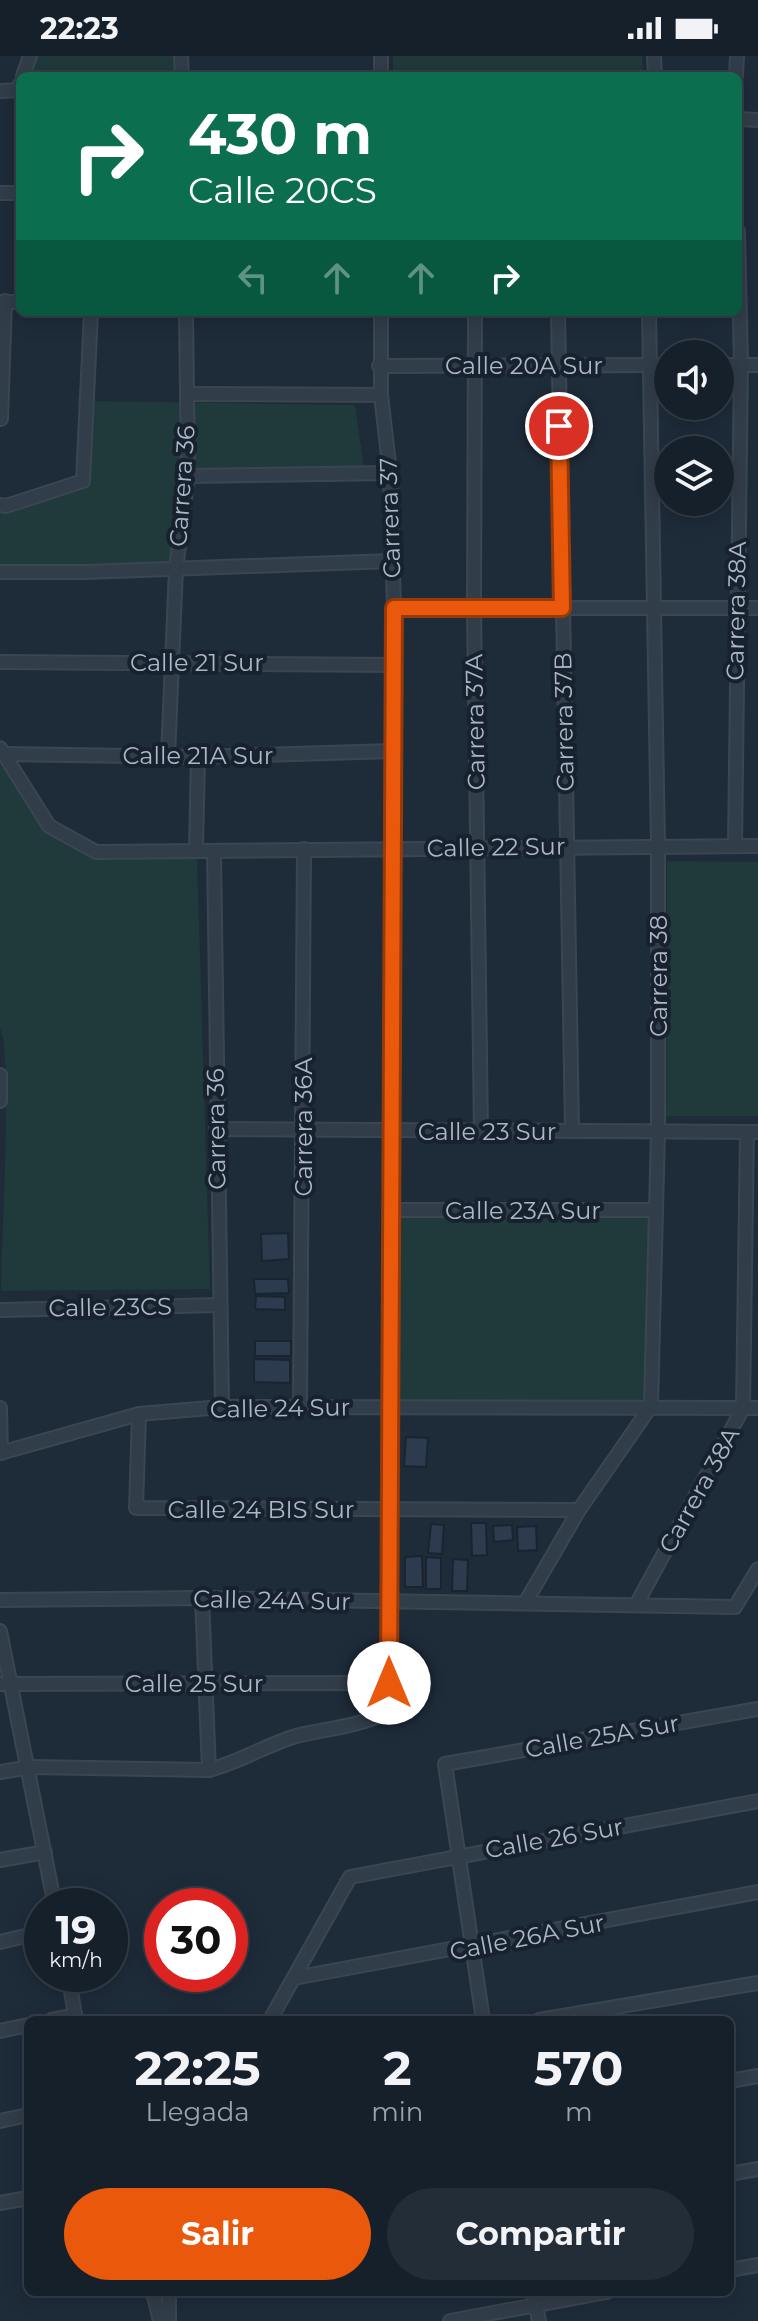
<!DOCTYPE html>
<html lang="es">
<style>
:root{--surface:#16202b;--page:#232d37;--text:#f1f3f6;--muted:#9ea3a9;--line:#353e47;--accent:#ea580c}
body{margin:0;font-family:Montserrat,sans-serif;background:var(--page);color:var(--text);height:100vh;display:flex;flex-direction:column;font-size:30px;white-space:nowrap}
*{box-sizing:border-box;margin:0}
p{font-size:26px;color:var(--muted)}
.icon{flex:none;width:44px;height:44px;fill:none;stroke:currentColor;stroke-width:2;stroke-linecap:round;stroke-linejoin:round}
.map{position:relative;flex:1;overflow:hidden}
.sheet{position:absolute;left:24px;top:1960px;width:710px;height:280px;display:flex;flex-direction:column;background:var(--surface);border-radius:12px;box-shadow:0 4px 20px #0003,0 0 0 2px var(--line)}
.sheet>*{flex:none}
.guide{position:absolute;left:16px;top:16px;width:726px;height:244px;border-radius:12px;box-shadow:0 4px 20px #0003,0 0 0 2px var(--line);background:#0b6e4f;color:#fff;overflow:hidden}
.buttons{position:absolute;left:654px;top:284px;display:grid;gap:16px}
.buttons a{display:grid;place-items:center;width:80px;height:80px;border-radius:50%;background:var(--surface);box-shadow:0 4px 20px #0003,0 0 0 2px var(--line);font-size:40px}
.speed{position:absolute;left:24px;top:1832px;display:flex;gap:16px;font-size:40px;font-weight:700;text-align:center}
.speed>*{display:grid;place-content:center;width:104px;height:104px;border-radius:50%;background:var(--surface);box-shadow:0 4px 20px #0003,0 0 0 2px var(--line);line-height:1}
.speed small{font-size:20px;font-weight:400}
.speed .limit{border:12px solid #d22;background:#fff;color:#111}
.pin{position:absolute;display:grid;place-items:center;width:68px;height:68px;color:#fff;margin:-34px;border:4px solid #fff;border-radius:50%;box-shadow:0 2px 8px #0007}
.me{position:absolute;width:88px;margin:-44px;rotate:0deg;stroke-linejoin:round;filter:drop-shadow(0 0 6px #0008)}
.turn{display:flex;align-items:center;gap:28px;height:168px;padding:0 40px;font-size:36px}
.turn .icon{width:104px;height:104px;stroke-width:2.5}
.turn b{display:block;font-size:56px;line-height:68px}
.lanes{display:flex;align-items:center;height:76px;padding:0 40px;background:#0003;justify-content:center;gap:40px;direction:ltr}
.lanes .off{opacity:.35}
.eta{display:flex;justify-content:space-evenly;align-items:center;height:136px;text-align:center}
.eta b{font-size:48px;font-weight:700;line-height:56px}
.cta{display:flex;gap:16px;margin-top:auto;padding:16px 40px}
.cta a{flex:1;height:92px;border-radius:48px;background:var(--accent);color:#fff;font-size:32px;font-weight:700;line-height:92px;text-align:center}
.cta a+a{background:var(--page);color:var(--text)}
.status{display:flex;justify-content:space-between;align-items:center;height:56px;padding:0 40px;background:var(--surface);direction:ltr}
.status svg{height:22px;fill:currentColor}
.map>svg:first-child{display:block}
.green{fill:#20393a}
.building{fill:#2c3c4e;stroke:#192430;stroke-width:2}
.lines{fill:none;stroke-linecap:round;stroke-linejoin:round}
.street-casing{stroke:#3b4653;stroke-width:16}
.street{stroke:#323d4a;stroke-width:12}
.route-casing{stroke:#983908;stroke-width:20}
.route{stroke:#ea580c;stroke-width:14}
.labels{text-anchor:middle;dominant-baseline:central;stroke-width:8;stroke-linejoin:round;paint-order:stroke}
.street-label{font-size:24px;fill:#acb7c7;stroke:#17222e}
</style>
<div class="status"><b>22:23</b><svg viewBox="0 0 49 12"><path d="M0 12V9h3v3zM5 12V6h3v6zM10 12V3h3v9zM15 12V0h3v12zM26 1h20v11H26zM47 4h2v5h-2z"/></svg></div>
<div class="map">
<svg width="758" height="2265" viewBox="0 0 758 2265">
<rect width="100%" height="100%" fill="#1e2b39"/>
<!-- green -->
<g class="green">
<polygon points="34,0 174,0 175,20 27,20"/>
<polygon points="393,0 642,0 643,20 393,20"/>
<polygon points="92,345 355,349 364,412 182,413 170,513 0,508 0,453 9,456 88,426"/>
<path d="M0,700l44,69 52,34 101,-2 13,432 -209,2c0,-42 12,-241 -1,-263z"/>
<polygon points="667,805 758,806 758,1060 666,1060"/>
<polygon points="396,1159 649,1159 644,1345 396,1347"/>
</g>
<!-- building -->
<g class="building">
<polygon points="288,1177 289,1203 262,1205 261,1178"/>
<polygon points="254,1223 288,1223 289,1237 255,1238"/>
<polygon points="256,1240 285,1241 285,1254 255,1253"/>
<rect x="255" y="1285" width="36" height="15"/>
<polygon points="254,1303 290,1304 290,1327 254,1326"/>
<polygon points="406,1381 428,1382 426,1411 404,1410"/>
<polygon points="471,1467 486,1467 487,1499 472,1500"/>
<polygon points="431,1468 444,1469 442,1498 428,1497"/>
<polygon points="512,1469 513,1484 494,1486 493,1470"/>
<polygon points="536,1470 537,1494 518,1495 517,1471"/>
<polygon points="422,1500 423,1531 405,1531 405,1501"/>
<polygon points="426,1501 441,1502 441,1533 426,1533"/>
<polygon points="453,1503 468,1504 467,1535 452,1535"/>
</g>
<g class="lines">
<defs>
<g id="street">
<polyline points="181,0 182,20"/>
<polyline points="654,0 655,20"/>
<polyline points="23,20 30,0"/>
<polyline points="381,20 381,0"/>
<polyline points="736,20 737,0"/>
<polyline points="0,35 18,34 20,28"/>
<polyline points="738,63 758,64"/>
<polyline points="0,137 20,137"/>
<polyline points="0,246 20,246"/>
<polyline points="475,256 474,552 481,1075"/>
<polyline points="558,256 572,1075"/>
<polyline points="720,309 758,309"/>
<polyline points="379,310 668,309"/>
<polyline points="187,338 381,339"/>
<polyline points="1,363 5,245"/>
<polyline points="188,420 390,417"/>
<polyline points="0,449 6,450 83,425 91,256"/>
<polyline points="0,516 86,516 391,505"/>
<polyline points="394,552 758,552"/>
<polyline points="0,606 393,609"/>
<polyline points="0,692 49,770 96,796 758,790"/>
<polyline points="3,698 198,701 392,695"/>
<polyline points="168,700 176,513 188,420 186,256"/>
<polyline points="735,790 741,309 738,175"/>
<polyline points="196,795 198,701"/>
<polyline points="214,795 222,1351"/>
<polyline points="0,1019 0,1045"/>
<polyline points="216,1073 758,1076"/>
<polyline points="389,1154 656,1154"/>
<polyline points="0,1254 220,1249"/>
<polyline points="300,1349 304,793"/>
<polyline points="0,1352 1,1397"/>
<polyline points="139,1358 136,1452 579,1454"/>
<polyline points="0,1397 139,1358 222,1351 758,1352"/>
<polyline points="202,1542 209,1714"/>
<polyline points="0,1544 202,1542 735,1551 758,1513"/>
<polyline points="525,1547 579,1454 651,1350 658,1076 658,789 649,256"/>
<polyline points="636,1549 743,1352 747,1076"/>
<polyline points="0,1575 55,1850"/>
<polyline points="0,1628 389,1627"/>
<path d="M0,1716l30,-5 179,3c31,-8 57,-25 87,-34 29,-7 58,-9 85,-21l8,-14 5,-1093 -4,-135 -9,-78v-83"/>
<polyline points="0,1804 45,1796"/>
<polyline points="0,1886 42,1876"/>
<polyline points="68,1918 76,1964"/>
<polyline points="294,1922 758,1836"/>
<polyline points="51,1964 75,1959"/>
<polyline points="270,1964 350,1821 758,1745"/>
<polyline points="483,1964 445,1708 758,1653"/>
<polyline points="539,1964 758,1927"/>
<polyline points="0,1975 28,1969"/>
<polyline points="730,2025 758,2020"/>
<polyline points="0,2065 28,2059"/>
<polyline points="730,2118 758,2113"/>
<polyline points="0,2147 28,2142"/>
<polyline points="730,2214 758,2209"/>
<polyline points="153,2236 160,2265"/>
<polyline points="169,2236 169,2265"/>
<polyline points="533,2236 539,2265"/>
<polyline points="450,2265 607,2236"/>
</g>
</defs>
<!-- street casing -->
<use href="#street" class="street-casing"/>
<!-- street -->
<use href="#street" class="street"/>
</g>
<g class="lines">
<defs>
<polyline id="route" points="389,1627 394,552 562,552 559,370"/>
</defs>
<!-- route casing -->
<use href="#route" class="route-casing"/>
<!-- route -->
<use href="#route" class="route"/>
</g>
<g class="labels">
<!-- street labels -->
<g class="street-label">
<text x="524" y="309">Calle 20A Sur</text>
<text transform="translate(182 430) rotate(-86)">Carrera 36</text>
<text transform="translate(390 462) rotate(-92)">Carrera 37</text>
<text transform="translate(736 555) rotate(-89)">Carrera 38A</text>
<text x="197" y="606">Calle 21 Sur</text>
<text transform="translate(475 666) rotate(-91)">Carrera 37A</text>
<text transform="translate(564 666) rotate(-91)">Carrera 37B</text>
<text x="198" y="699">Calle 21A Sur</text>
<text transform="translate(496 791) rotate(-1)">Calle 22 Sur</text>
<text transform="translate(658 920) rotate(-90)">Carrera 38</text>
<text transform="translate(303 1071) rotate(-90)">Carrera 36A</text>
<text transform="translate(216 1073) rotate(-91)">Carrera 36</text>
<text x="487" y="1075">Calle 23 Sur</text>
<text x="523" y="1154">Calle 23A Sur</text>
<text transform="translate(110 1251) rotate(-1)">Calle 23CS</text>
<text transform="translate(280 1352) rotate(-1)">Calle 24 Sur</text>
<text transform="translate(699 1434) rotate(-61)">Carrera 38A</text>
<text x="261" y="1453">Calle 24 BIS Sur</text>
<text transform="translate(272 1544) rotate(1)">Calle 24A Sur</text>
<text x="194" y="1627">Calle 25 Sur</text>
<text transform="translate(602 1680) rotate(-10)">Calle 25A Sur</text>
<text transform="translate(554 1782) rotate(-10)">Calle 26 Sur</text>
<text transform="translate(527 1881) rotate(-11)">Calle 26A Sur</text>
</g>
</g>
</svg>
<div class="buttons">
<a><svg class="icon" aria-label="sound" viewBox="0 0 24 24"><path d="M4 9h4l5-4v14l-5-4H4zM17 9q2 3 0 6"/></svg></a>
<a><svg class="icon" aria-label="layers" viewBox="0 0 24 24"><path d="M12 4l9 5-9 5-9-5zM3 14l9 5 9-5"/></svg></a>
</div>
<div class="speed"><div>19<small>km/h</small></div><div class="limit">30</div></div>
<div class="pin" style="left:559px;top:370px;background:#d93025"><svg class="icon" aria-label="arrive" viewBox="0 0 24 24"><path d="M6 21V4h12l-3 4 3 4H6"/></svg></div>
<svg class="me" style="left:389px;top:1627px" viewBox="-20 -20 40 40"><circle r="19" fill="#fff"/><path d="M0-13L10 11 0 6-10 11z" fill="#ea580c"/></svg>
<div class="guide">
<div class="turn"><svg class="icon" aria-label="right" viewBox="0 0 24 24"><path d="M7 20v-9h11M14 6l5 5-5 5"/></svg><div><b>430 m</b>Calle 20CS</div></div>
<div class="lanes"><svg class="icon off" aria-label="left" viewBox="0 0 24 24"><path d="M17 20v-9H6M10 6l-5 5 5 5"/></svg><svg class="icon off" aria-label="ahead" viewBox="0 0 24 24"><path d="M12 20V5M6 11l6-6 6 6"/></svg><svg class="icon off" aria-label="ahead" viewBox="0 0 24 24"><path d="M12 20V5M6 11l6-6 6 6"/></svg><svg class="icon" aria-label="right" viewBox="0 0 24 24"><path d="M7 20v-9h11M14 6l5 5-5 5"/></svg></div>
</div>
<section class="sheet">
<div class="eta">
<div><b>22:25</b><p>Llegada</p></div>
<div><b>2</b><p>min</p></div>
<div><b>570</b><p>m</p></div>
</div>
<div class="cta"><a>Salir</a><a>Compartir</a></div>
</section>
</div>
